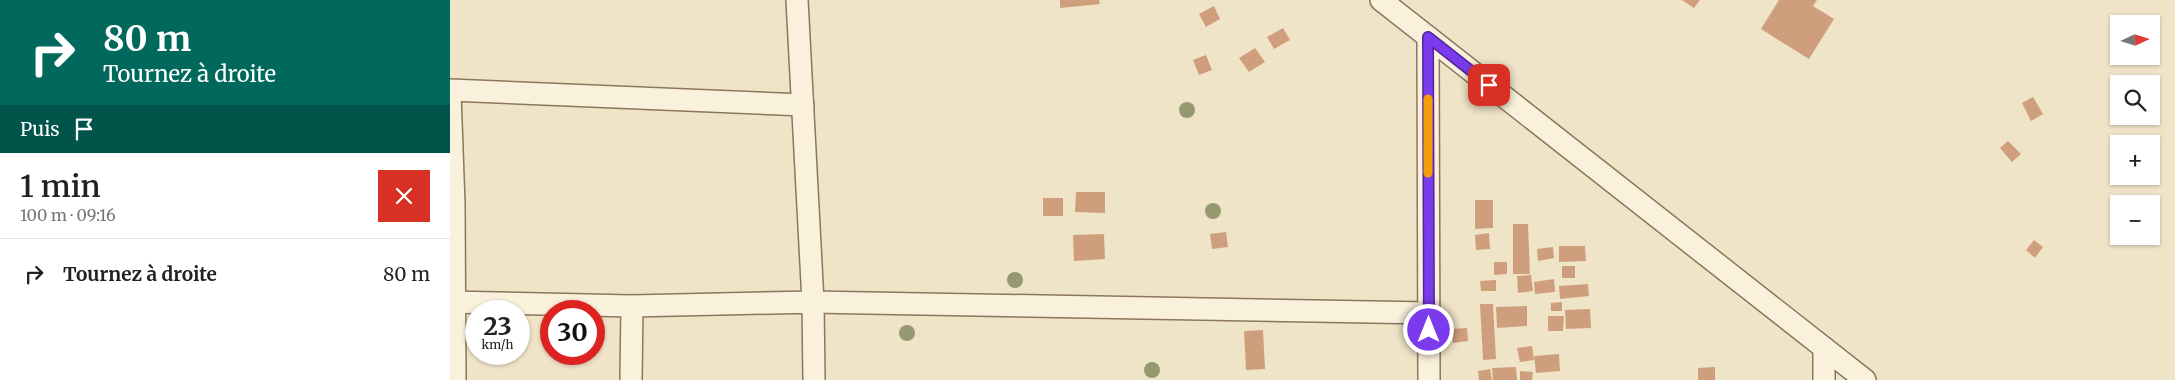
<!DOCTYPE html>
<html lang="fr">
<meta charset="utf-8">
<style>
:root{--surface:#fff;--page:#f6f6f6;--text:#222;--muted:#767676;--line:#e0e0e0}
body{margin:0;font-family:Merriweather,serif;background:var(--page);color:var(--text);height:100vh;display:flex;flex-direction:column;font-size:19px;white-space:nowrap}
*{box-sizing:border-box;margin:0}
p{font-size:16px;color:var(--muted)}
.icon{flex:none;width:28px;height:28px;fill:none;stroke:currentColor;stroke-width:2;stroke-linecap:round;stroke-linejoin:round}
.map{position:relative;flex:1;overflow:hidden}
.side{display:flex;flex-direction:column;background:var(--surface);width:450px}
.side>*{flex:none}
.guide{background:#00695c;color:#fff;overflow:hidden}
.needle{width:32px;rotate:86deg}
.fabs{position:absolute;left:1660px;top:15px;display:grid;gap:10px}
.fabs a{display:grid;place-items:center;width:50px;height:50px;border-radius:0px;background:var(--surface);box-shadow:0 1px 4px #0004;font-size:25px}
.speed{position:absolute;left:15px;top:300px;display:flex;gap:10px;font-size:25px;font-weight:700;text-align:center}
.speed>*{display:grid;place-content:center;width:65px;height:65px;border-radius:50%;background:var(--surface);box-shadow:0 1px 4px #0004;line-height:1}
.speed small{font-size:12px;font-weight:400}
.speed .limit{border:8px solid #d22;background:#fff;color:#111}
.pin{position:absolute;display:grid;place-items:center;width:42px;height:42px;color:#fff;margin:-21px;border-radius:10px;box-shadow:0 2px 8px #0006}
.me{position:absolute;width:55px;margin:-28px;rotate:0deg;stroke-linejoin:round;filter:drop-shadow(0 0 4px #0008)}
.turn{display:flex;align-items:center;gap:18px;height:105px;padding:0 20px;font-size:22px}
.turn .icon{width:65px;height:65px;stroke-width:2.5}
.turn b{display:block;font-size:35px;line-height:42px}
.then{display:flex;align-items:center;height:48px;padding:0 20px;background:#0003;gap:10px;font-size:19px}
.round{display:grid;place-items:center;flex:none;width:52px;height:52px;border-radius:0px;background:var(--page)}
.headline{display:flex;align-items:center;justify-content:space-between;height:85px;padding:0 20px}
h1{font-size:30px;font-weight:600;line-height:38px}
ul{padding:0;list-style:none}
li{display:flex;align-items:center;gap:15px;height:70px;padding:0 20px;border-top:1px solid var(--line)}
li div{flex:1}
li b{display:block;font-size:19px}
li em{font-style:normal}
main{display:flex;flex:1;min-height:0}
.map>svg:first-child{display:block}
.building{fill:#cf9f7d}
.lines{fill:none;stroke-linecap:round;stroke-linejoin:round}
.minor-casing{stroke:#8d765c;stroke-width:24}
.minor{stroke:#faf1dc;stroke-width:21}
.tree{fill:#96986f}
.route-casing{stroke:#51269a;stroke-width:12}
.route{stroke:#7c3aed;stroke-width:9}
.slow{stroke:#f59e0b;stroke-width:9}
</style>
<main>
<section class="side">
<div class="guide">
<div class="turn"><svg class="icon" aria-label="right" viewBox="0 0 24 24"><path d="M7 20v-9h11M14 6l5 5-5 5"/></svg><div><b>80 m</b>Tournez à droite</div></div>
<div class="then">Puis<svg class="icon" aria-label="arrive" viewBox="0 0 24 24"><path d="M6 21V4h12l-3 4 3 4H6"/></svg></div>
</div>
<div class="headline"><div><h1>1 min</h1><p>100 m · 09:16</p></div><a class="round" style="background:#d93025;color:#fff"><svg class="icon" aria-label="close" viewBox="0 0 24 24"><path d="M6 6l12 12M18 6L6 18"/></svg></a></div>
<ul>
<li><svg class="icon" aria-label="right" viewBox="0 0 24 24"><path d="M7 20v-9h11M14 6l5 5-5 5"/></svg><div><b>Tournez à droite</b></div><em>80 m</em></li>
</ul>
</section>
<div class="map">
<svg width="1725" height="380" viewBox="0 0 1725 380">
<rect width="100%" height="100%" fill="#f0e4c8"/>
<!-- building -->
<g class="building">
<polygon points="610,0 649,0 650,4 610,8"/>
<polygon points="1232,0 1250,0 1244,8"/>
<polygon points="1329,0 1367,0 1363,6 1384,19 1359,59 1311,29"/>
<polygon points="764,6 770,19 756,27 749,14"/>
<polygon points="833,28 840,40 824,49 817,37"/>
<polygon points="805,48 815,62 799,72 789,58"/>
<polygon points="756,55 762,70 749,75 743,60"/>
<polygon points="1583,97 1593,114 1581,121 1572,103"/>
<polygon points="1558,141 1571,154 1562,162 1550,148"/>
<polygon points="626,192 655,192 655,213 625,212"/>
<rect x="593" y="198" width="20" height="18"/>
<polygon points="1025,200 1043,200 1043,228 1025,229"/>
<polygon points="1063,224 1078,224 1080,274 1063,274"/>
<polygon points="776,232 778,247 762,249 760,234"/>
<polygon points="1039,233 1040,249 1026,250 1025,235"/>
<polygon points="654,234 655,259 624,261 623,235"/>
<polygon points="1584,240 1593,247 1585,258 1576,250"/>
<polygon points="1109,246 1135,246 1136,261 1109,262"/>
<polygon points="1103,247 1104,258 1088,261 1087,249"/>
<polygon points="1044,262 1057,262 1057,274 1044,275"/>
<rect x="1112" y="266" width="13" height="12"/>
<polygon points="1081,275 1083,291 1068,293 1067,276"/>
<polygon points="1104,279 1105,292 1085,294 1084,282"/>
<polygon points="1046,280 1046,291 1031,291 1030,281"/>
<polygon points="1138,284 1139,296 1110,299 1109,286"/>
<polygon points="1112,302 1112,311 1101,311 1101,303"/>
<polygon points="1030,304 1043,304 1046,359 1033,360"/>
<polygon points="1077,306 1077,326 1047,328 1046,307"/>
<polygon points="1140,309 1141,328 1116,329 1115,310"/>
<polygon points="1098,316 1114,316 1113,331 1098,331"/>
<polygon points="1017,328 1018,341 1003,343 1002,329"/>
<polygon points="813,330 815,369 796,370 794,331"/>
<polygon points="1082,346 1084,360 1070,362 1067,348"/>
<polygon points="1109,354 1110,371 1086,373 1084,356"/>
<polygon points="1066,367 1067,380 1043,380 1042,368"/>
<polygon points="1265,367 1265,380 1248,380 1248,368"/>
<polygon points="1040,369 1042,380 1029,380 1028,371"/>
<polygon points="1070,371 1083,372 1082,380 1070,380"/>
</g>
<g class="lines">
<defs>
<g id="minor">
<polyline points="347,0 363,302 979,313"/>
<polyline points="931,0 1415,380"/>
<polyline points="978,37 979,380"/>
<polyline points="0,90 353,105"/>
<polyline points="0,93 4,205 5,380"/>
<polyline points="0,302 182,306 363,302 364,380"/>
<polyline points="1374,348 1374,380"/>
<polyline points="181,380 182,306"/>
</g>
</defs>
<!-- minor casing -->
<use href="#minor" class="minor-casing"/>
<!-- minor -->
<use href="#minor" class="minor"/>
</g>
<!-- trees -->
<g class="tree">
<circle cx="737" cy="110" r="8"/>
<circle cx="763" cy="211" r="8"/>
<circle cx="565" cy="280" r="8"/>
<circle cx="457" cy="333" r="8"/>
<circle cx="702" cy="370" r="8"/>
</g>
<g class="lines">
<defs>
<polyline id="route" points="979,330 978,37 1039,85"/>
</defs>
<!-- route casing -->
<use href="#route" class="route-casing"/>
<!-- route -->
<use href="#route" class="route"/>
<!-- slow -->
<polyline class="slow" points="978,99 978,173"/>
</g>
</svg>
<div class="fabs">
<a><svg class="needle" viewBox="-14 -14 28 28"><path d="M0-13l5 13h-10z" fill="#e53935"/><path d="M0 13l5-13h-10z" fill="#767676"/></svg></a>
<a><svg class="icon" aria-label="search" viewBox="0 0 24 24"><circle cx="10" cy="10" r="6"/><path d="M15 15l6 6"/></svg></a>
<a>+</a>
<a>−</a>
</div>
<div class="speed"><div>23<small>km/h</small></div><div class="limit">30</div></div>
<div class="pin" style="left:1039px;top:85px;background:#d93025"><svg class="icon" aria-label="arrive" viewBox="0 0 24 24"><path d="M6 21V4h12l-3 4 3 4H6"/></svg></div>
<svg class="me" style="left:979px;top:330px" viewBox="-20 -20 40 40"><circle r="17" fill="#7c3aed" stroke="#fff" stroke-width="3"/><path d="M0-11L8 9 0 5-8 9z" fill="#fff"/></svg>
</div>
</main>
